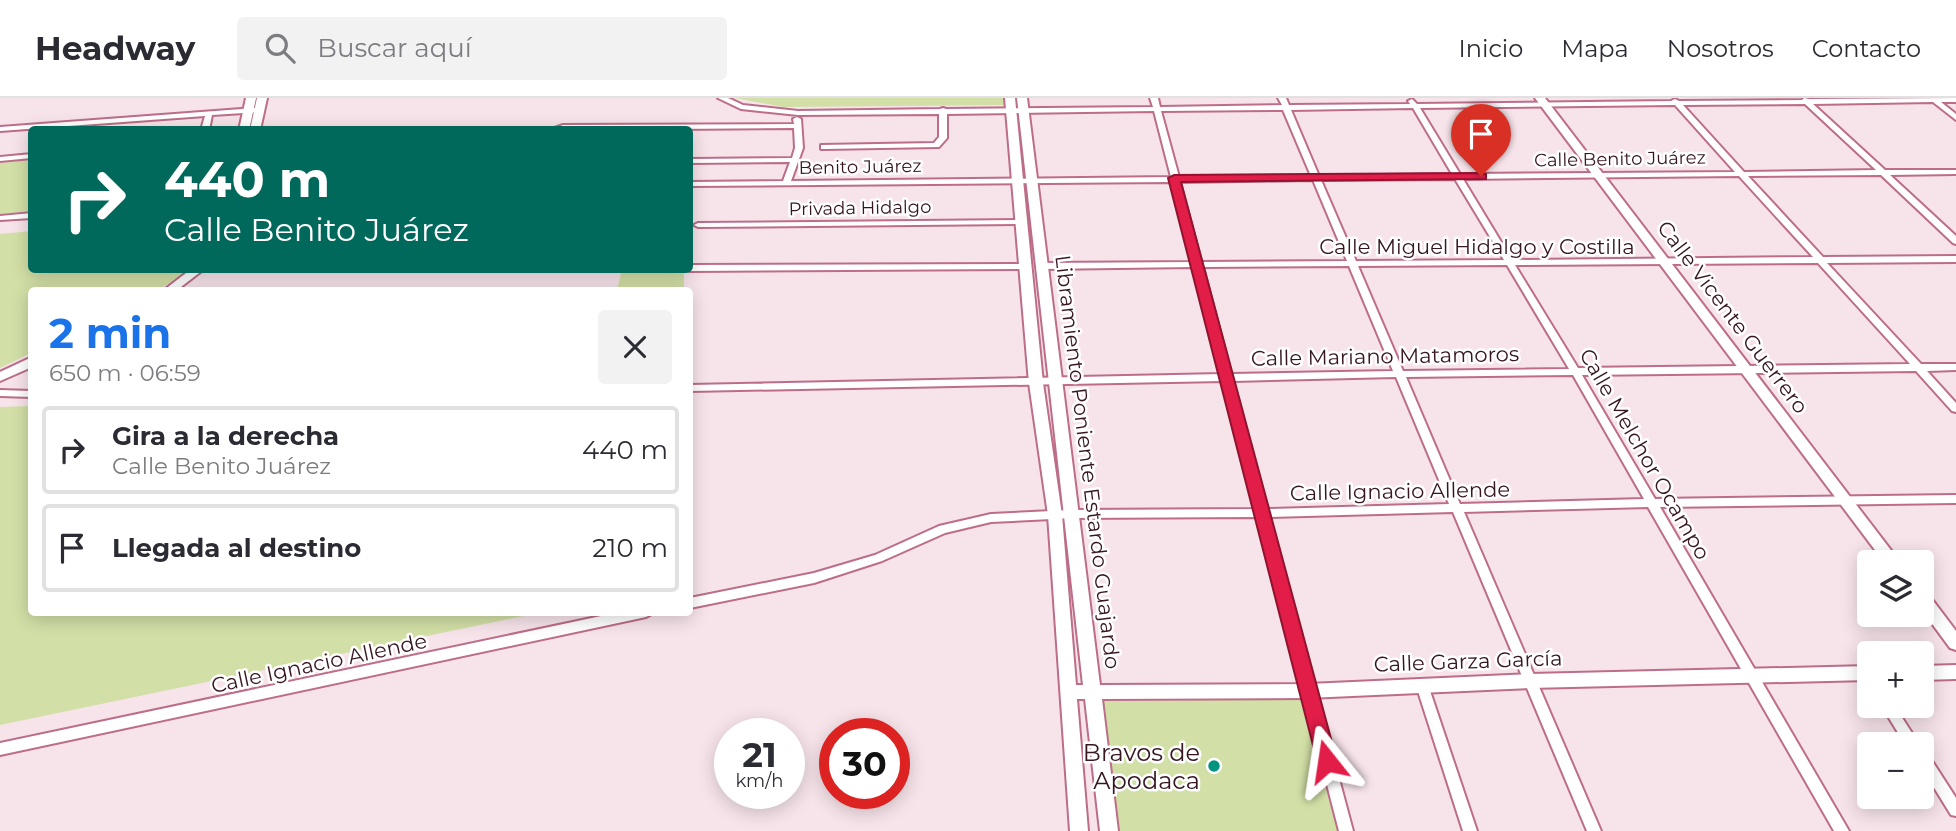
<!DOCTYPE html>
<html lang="es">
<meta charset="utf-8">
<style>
:root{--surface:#fff;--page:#f2f2f3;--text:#2b2b33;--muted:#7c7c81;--line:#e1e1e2;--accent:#1a73e8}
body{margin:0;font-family:Montserrat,sans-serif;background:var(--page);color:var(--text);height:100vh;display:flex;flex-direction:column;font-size:26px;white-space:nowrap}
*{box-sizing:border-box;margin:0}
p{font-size:23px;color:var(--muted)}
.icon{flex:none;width:38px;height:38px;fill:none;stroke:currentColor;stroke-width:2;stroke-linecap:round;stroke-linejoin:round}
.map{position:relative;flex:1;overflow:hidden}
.details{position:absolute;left:28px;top:189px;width:665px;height:329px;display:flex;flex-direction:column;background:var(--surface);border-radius:7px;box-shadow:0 4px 18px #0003}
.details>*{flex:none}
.banner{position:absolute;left:28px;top:28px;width:665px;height:147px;border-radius:7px;box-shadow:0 4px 18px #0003;background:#00695c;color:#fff;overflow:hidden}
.buttons{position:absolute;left:1857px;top:452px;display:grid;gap:14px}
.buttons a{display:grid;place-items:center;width:77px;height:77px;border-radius:7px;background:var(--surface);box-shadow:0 4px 18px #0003;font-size:35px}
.speed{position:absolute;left:714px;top:620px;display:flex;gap:14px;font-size:35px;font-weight:700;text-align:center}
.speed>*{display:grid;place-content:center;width:91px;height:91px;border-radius:50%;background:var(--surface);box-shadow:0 4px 18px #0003;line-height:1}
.speed small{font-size:18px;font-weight:400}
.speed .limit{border:10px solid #d22;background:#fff;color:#111}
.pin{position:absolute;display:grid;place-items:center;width:60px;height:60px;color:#fff;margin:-72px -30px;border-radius:50% 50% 50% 0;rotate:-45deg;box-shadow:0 0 7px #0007}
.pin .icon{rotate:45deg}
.me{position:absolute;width:77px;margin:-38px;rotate:345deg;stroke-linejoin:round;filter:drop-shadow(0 0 5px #0008)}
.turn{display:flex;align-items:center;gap:24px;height:147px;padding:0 21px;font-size:32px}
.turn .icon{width:91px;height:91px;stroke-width:2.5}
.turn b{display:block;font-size:49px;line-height:60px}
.round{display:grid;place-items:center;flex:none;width:74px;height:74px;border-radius:7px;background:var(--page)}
.head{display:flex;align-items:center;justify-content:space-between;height:119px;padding:0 21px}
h1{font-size:42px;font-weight:700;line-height:52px;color:var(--accent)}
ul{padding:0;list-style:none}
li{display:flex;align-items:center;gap:21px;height:88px;margin:0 14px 10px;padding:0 7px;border:4px solid var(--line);border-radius:7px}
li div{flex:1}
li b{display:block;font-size:26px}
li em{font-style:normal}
header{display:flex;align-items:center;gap:42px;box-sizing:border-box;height:98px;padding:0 35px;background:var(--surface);border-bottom:2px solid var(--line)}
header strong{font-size:33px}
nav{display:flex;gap:38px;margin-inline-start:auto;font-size:24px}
.search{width:490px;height:63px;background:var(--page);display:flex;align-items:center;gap:18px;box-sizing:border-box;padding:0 24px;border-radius:7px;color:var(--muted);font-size:26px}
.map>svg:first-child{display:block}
.green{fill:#d2dfa6}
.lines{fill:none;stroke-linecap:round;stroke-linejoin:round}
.minor-casing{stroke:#bd6d88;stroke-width:4}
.tertiary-casing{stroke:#bd6d88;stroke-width:4}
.minor{fill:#fff;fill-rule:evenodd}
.tertiary{fill:#fff;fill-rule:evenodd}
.route{fill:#e11d48;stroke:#92132f;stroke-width:2}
.poi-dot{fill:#04937f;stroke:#fff;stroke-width:2.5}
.labels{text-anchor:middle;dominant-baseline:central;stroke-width:5;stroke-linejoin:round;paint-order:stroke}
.far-street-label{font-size:18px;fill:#361621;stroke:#fff}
.street-label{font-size:21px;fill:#361621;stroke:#fff}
.near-poi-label{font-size:24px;fill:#361621;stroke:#fff;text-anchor:end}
</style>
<header>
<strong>Headway</strong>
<div class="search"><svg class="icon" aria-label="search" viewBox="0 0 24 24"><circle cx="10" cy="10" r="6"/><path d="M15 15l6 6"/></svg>Buscar aquí</div>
<nav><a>Inicio</a><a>Mapa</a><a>Nosotros</a><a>Contacto</a></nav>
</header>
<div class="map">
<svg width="1956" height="733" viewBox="0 0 1956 733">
<rect width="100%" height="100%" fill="#f7e4ea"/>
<!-- green -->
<g class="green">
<polygon points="735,0 1005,0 1006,7 783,9"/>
<polygon points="31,62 31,113 0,116 0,65"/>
<polygon points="31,133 32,172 190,172 158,192 32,192 31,255 0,270 0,136"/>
<polygon points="684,174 684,192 617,192 621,175"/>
<polygon points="31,308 32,514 538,515 0,627 0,309"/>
<polygon points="1300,601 1338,733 1116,733 1102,603"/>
</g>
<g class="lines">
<defs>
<g id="minor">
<path d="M718,0h10l15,7 55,6 142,-2 3,-1 3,1 207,-2 -3,-9h8l2,9 122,-2 -4,-7h8l3,7 121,-1 -2,-3 4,-2 5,5 254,-3 4,-2 4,2 123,-1 2,-2 5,1 147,-1v4h-15l15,12v6l-23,-18 -120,2 72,66h71v4l-66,1 66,61v8l-3,-1 -72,-68 -133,1 75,81 133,-1v6l-129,1 94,101h35v6l-29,1 29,32v9l-4,-1 -36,-40 -334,4 73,124 301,-4v8l-296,4 189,324h-15l-186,-324 -184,5 137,319h-14l-134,-319 -184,5 84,314h-14l-81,-314 -186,1 -81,4 -46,11 -63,28 -68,22 -124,25v-10l124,-25 61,-18 64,-29 52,-12 81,-4 184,-1 -33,-128 -533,10v-6l532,-11 -28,-107 -153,2 -4,-3 4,-3 152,-1 -21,-80 -482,4v-4l93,-1 7,-19 -100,1v-4l102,-1 3,-10 -1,-20 -245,2 14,-5 231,-1 -1,-5 4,-2 4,2 2,29 -12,33 380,-4 -17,-66 -207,3v24l-8,9 -115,2h-3v-4l113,-2 5,-6v-23l-141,1 -57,-6zM1805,6l71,66 -132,2 -61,-67zM1675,7l60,67 -275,2 -40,-66zM1413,10l39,66 -133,2 -28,-66zM1283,12l28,66 -132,1 -18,-66zM1739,78l74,81 -301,3 -49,-81zM1455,81l49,81 -148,1 -35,-81zM1313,82l34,81 -146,1 -21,-80zM1818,165l92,101 -332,4 -63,-103zM1507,167l62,104 -166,2 -45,-105zM1349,168l44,105 -162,3 -28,-107zM1573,277l71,124 -184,5 -54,-127zM1396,279l53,127 -182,5 -34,-128z"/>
<polygon points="255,10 258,10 258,14 212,17 209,32 201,32 205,18 0,33 0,29"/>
<polygon points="32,56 32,60 0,63 0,59"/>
<polygon points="32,115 32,120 0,122 0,118"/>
<polygon points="1022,122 1025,122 1025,126 698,129 694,127 698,125"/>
<polygon points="1025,166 1028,167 1028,171 690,173 687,172 690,172 690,167"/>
<polygon points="0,292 32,293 32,299 0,298"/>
<polygon points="620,514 652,514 650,517 646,519 0,657 0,645"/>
<polygon points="1422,582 1426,583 1428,587 1477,733 1463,733 1416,587 1418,583"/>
<polygon points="1881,607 1894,607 1919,646 1905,646"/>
<polygon points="1922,653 1927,655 1956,700 1956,718 1951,717 1922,670"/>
</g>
<g id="tertiary">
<polygon points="246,0 256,0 249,32 239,32"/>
<polygon points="257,0 267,0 260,32 250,32"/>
<polygon points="1005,0 1015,0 1043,285 1062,417 1076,587 1083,587 1017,0 1027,0 1100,587 1308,586 1530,576 1869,568 1869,582 1530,590 1308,600 1102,601 1118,733 1100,733 1085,601 1077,601 1088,733 1070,733 1048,417 1029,285"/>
<polygon points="1535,0 1545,0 1900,464 1884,464"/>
<polygon points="190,172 203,172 177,192 164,192"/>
<polygon points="32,259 32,269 0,283 0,274"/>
<polygon points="1922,495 1928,496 1956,533 1956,552 1950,550 1922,512"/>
<polygon points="1956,567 1956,581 1922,582 1922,568"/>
</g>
</defs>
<!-- minor casing -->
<use href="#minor" class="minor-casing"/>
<!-- tertiary casing -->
<use href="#tertiary" class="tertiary-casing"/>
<!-- minor -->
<use href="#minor" class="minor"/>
<!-- tertiary -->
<use href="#tertiary" class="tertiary"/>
</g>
<!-- route -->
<polygon class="route" points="1481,75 1486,76 1486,81 1181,84 1337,663 1334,670 1327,672 1320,670 1317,663 1168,80 1174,77"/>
<!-- markers -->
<circle class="poi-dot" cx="1214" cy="668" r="7"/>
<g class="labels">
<!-- far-street labels -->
<g class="far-street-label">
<text transform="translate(1620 61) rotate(-1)">Calle Benito Juárez</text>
<text transform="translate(860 69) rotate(-1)">Benito Juárez</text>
<text transform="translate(860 110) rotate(-1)">Privada Hidalgo</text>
</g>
<!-- street labels -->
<g class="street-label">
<text x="1477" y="148">Calle Miguel Hidalgo y Costilla</text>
<text transform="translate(1733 219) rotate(53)">Calle Vicente Guerrero</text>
<text transform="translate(1385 258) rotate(-1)">Calle Mariano Matamoros</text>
<text transform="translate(1645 356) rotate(60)">Calle Melchor Ocampo</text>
<text transform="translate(1088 364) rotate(83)">Libramiento Poniente Estardo Guajardo</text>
<text transform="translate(1400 393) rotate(-1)">Calle Ignacio Allende</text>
<text transform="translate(1468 563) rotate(-2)">Calle Garza García</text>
<text transform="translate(319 565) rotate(-12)">Calle Ignacio Allende</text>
</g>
<!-- near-poi labels -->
<g class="near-poi-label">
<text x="1200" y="654">Bravos de<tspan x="1200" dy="28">Apodaca</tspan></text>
</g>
</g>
</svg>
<div class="buttons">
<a><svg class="icon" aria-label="layers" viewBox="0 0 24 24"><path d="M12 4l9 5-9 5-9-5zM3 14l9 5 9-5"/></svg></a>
<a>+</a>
<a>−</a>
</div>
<div class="speed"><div>21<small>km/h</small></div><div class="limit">30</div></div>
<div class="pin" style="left:1481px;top:78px;background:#d93025"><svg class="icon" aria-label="arrive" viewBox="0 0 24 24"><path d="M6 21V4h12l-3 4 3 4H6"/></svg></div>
<svg class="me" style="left:1327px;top:663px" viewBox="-20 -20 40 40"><path d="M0-17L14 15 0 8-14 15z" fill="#e11d48" stroke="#fff" stroke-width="4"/></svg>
<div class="banner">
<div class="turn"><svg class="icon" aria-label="right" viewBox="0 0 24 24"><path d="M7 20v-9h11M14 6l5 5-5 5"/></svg><div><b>440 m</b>Calle Benito Juárez</div></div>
</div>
<section class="details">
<div class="head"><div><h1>2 min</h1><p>650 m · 06:59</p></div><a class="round"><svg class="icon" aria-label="close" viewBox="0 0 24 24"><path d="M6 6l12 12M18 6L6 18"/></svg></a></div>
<ul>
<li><svg class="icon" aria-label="right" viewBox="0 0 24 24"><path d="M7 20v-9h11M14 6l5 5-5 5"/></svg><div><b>Gira a la derecha</b><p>Calle Benito Juárez</p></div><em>440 m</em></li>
<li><svg class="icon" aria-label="arrive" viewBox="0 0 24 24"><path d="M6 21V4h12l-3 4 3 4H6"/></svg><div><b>Llegada al destino</b></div><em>210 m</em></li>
</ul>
</section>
</div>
